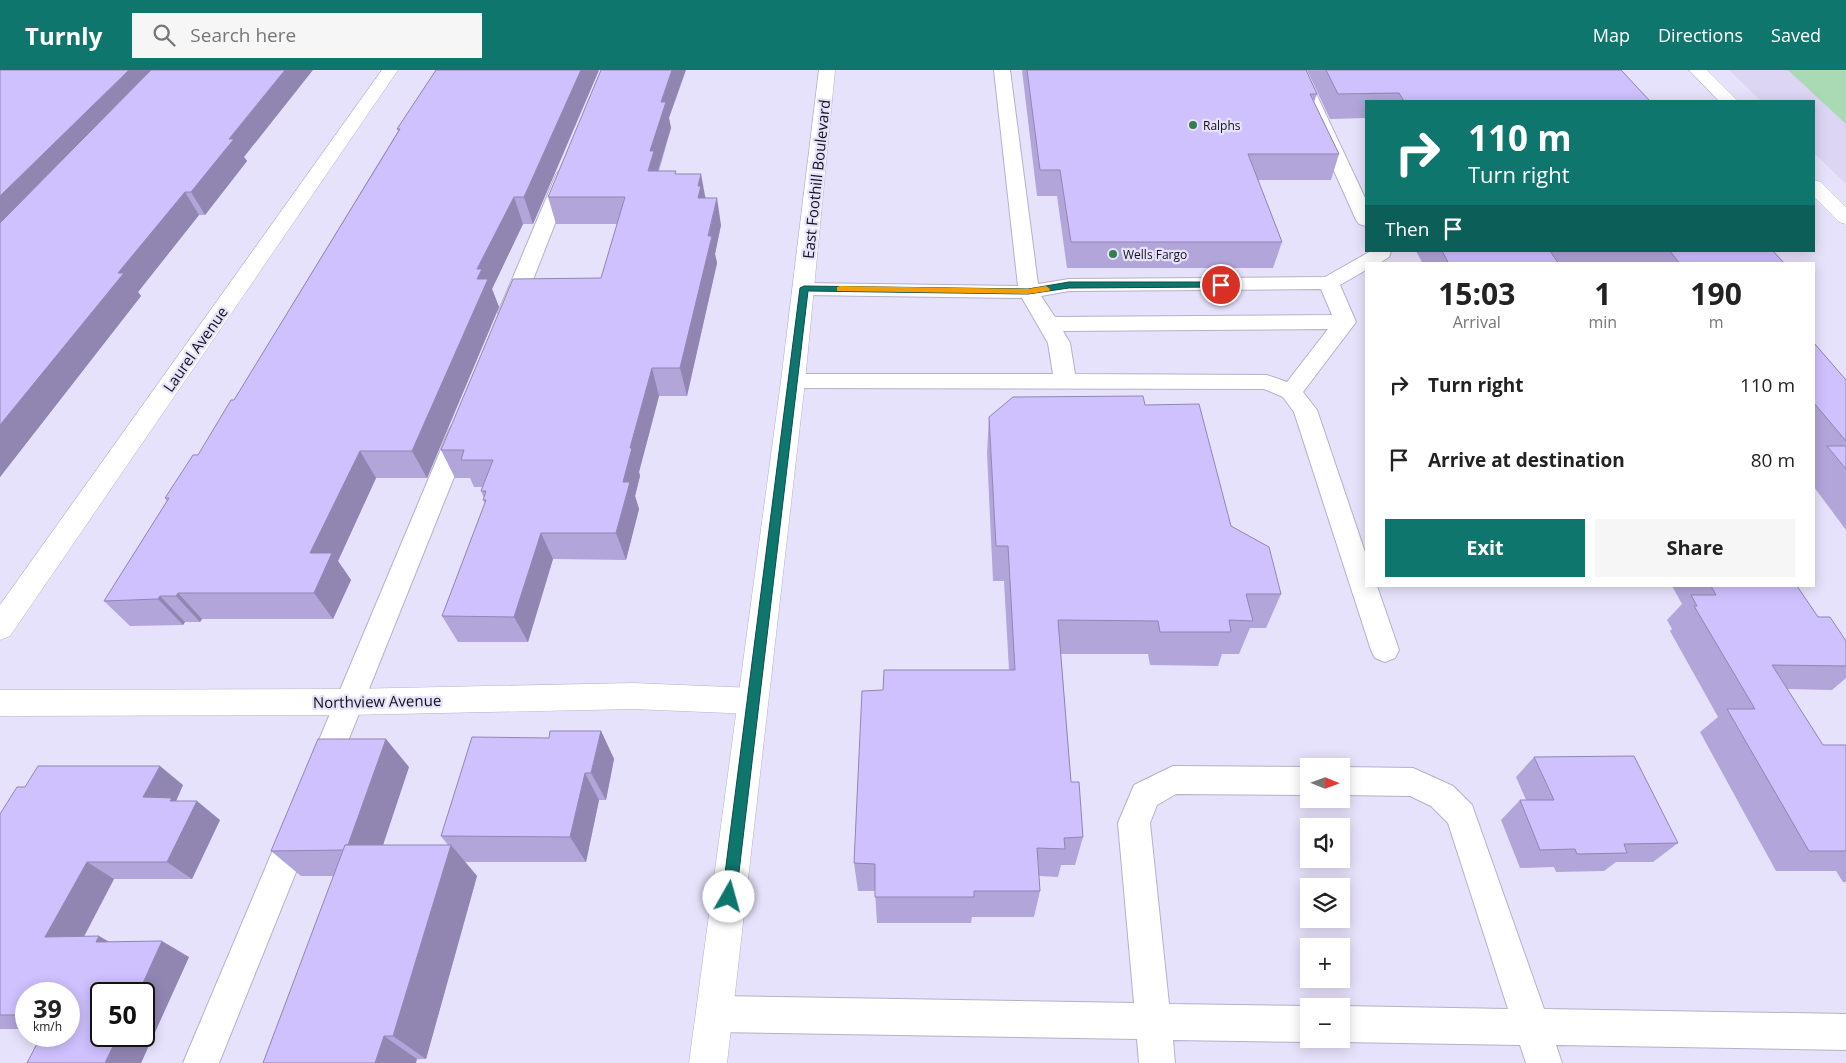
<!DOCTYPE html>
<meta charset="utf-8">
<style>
:root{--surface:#fff;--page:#f6f6f6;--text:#222;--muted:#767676;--accent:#0f766e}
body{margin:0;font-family:"Open Sans",sans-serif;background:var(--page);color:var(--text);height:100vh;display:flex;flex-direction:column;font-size:19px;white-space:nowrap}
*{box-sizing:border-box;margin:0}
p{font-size:16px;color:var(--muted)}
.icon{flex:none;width:28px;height:28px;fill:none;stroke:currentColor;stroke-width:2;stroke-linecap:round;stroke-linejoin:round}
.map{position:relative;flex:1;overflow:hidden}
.panel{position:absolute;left:1365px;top:192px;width:450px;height:325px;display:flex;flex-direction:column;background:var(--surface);border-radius:0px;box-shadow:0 2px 12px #0003}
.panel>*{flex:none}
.guide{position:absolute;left:1365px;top:30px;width:450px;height:152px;border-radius:0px;box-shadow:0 2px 12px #0003;background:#0f766e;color:#fff;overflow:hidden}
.needle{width:32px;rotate:91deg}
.tools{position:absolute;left:1300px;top:688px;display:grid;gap:10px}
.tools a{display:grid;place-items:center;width:50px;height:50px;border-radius:0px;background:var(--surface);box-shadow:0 2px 12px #0003;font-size:25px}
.speed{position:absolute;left:15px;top:912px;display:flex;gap:10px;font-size:25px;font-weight:700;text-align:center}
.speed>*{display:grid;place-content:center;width:65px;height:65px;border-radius:50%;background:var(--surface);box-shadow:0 2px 12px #0003;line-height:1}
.speed small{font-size:12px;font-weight:400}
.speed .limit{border:2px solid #111;border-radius:8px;background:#fff;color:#111}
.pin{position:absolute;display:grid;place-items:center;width:42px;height:42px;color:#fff;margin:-21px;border:2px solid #fff;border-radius:50%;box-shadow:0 1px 5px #0007}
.me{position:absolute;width:55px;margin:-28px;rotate:7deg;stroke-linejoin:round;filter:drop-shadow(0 0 4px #0008)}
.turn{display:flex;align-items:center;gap:18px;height:105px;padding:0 20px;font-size:22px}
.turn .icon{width:65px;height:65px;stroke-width:2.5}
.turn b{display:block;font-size:35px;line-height:42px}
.then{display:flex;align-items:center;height:48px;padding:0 20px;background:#0003;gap:10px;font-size:19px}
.eta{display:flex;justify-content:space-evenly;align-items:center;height:85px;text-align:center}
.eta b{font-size:30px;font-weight:700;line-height:35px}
.primary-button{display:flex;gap:10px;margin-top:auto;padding:10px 20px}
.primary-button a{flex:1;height:58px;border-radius:0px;background:var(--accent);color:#fff;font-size:20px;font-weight:700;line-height:58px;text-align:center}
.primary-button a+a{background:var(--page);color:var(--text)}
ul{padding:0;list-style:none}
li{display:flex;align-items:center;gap:15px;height:75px;padding:0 20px}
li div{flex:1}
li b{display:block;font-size:19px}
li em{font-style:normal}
header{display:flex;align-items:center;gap:30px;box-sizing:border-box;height:70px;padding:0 25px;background:var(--accent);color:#fff}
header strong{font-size:24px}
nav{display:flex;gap:28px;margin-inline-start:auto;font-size:18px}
.search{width:350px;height:45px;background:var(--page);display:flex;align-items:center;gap:12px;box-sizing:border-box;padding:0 18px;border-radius:0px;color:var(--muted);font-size:19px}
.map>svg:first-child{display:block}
.built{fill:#dcd5f4}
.green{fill:#a9dab4}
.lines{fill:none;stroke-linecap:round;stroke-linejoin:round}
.lane-casing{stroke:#b5b0c7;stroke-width:2}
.street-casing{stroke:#b5b0c7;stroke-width:1}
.secondary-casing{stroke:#b5b0c7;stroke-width:1}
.lane{fill:#fff;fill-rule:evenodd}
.street{fill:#fff;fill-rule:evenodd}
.secondary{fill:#fff;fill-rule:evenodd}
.wall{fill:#b2a5da}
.shaded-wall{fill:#9186b2}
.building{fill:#cfc0fe;stroke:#9186b2}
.route{fill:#0f766e;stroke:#0a4d48}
.slow{fill:#f59e0b}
.poi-dot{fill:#357e4b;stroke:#e7e2fb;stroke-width:2}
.labels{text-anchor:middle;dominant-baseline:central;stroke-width:4.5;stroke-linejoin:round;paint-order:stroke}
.far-poi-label{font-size:12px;fill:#121018;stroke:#e7e2fb;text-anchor:start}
.street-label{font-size:15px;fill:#121018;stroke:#e7e2fb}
</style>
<header>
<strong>Turnly</strong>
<div class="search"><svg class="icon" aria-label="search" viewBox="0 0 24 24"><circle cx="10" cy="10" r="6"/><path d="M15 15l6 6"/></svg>Search here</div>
<nav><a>Map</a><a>Directions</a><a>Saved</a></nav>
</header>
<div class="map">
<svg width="1846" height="993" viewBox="0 0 1846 993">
<rect width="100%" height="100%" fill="#e7e2fb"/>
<!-- built -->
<polygon class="built" points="1729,0 1846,0 1846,114 1814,83 1814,31 1761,31"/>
<!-- green -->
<polygon class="green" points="1788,0 1846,0 1846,54"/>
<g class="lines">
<defs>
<g id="lane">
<path d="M994,0h16l28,214 31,-5 256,-2 46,-26h20l-2,6 -11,7h-12v6l-26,15 16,37 -53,70 14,18 49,145v31h11l22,64 -4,8 -10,4 -10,-4 -4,-8 -77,-238 -11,-15 -19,-8 -471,-1 -8,-2 -3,-5 3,-5 8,-2h260l-5,-31 -26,-45 -218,-3 -7,-2 -3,-4 3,-4 7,-2 214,3zM1321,219l11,26 -277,2 -14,-21 28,-5zM1328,259l-41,53 -20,-7 -192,-1 -5,-31 -7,-12z"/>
<polygon points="1289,0 1305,0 1366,130 1366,156 1359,154 1356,150"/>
<polygon points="565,100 571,101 574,105 520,243 516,248 509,250 502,248 498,243 556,105 559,101"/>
<polygon points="461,352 469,354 473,360 336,701 332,711 321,715 310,711 306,701 449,360 453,354"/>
<polygon points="1173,696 1309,697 1309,725 1176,724 1157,735 1150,753 1169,934 1309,936 1309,969 1317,969 1309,972 1173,970 1175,993 1139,993 1137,969 714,962 701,957 696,944 701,931 714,926 1134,933 1118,753 1134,715"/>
<polygon points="1341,697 1413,698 1453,716 1472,735 1544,939 1846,944 1846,980 1556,975 1562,993 1526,993 1520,975 1341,972 1333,969 1341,969 1341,936 1508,939 1448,753 1431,736 1410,726 1341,725"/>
<polygon points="297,745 308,749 313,760 219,993 183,993 286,749"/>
</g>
<g id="street">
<polygon points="382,0 398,0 10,566 0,570 0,535"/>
<polygon points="1689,0 1707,0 1738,31 1719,31"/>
<polygon points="1814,110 1821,112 1846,137 1846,154 1839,152 1814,127"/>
<polygon points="633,613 753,618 764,622 768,631 764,640 753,644 633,639 349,645 0,646 0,620 349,619"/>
</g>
<polygon id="secondary" points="819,0 835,0 805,311 727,993 689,993 781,311"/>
</defs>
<!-- lane casing -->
<use href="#lane" class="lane-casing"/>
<!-- street casing -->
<use href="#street" class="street-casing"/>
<!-- secondary casing -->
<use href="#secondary" class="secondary-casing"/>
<!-- lane -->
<use href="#lane" class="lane"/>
<!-- street -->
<use href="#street" class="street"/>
<!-- secondary -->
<use href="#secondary" class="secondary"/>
</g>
<!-- wall -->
<g class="wall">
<polygon points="0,0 244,87 247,91 205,145 199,145 138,222 141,226 0,407"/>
<polygon points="436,0 599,0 533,154 523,154 492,219 499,237 427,408 376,408 338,491 351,510 333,549 202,549 200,552 185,552 183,555 130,556 104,531 167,431 165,428 198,385 234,330 398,61 397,59"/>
<polygon points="1022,0 1306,0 1317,24 1314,32 1339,84 1331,110 1258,110 1282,172 1273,198 1067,198 1057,126 1037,126"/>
<polygon points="1307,0 1621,0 1650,31 1366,31 1366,48 1330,49"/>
<polygon points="669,48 671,58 659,101 676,104 706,128 721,155 715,184 717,193 687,326 659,326 639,402 640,406 635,426 639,439 626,490 553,489 528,572 458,572 442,546 485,433 483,430 484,428 481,421 483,417 474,417 470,408 455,408 441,380 601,208 617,154 556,154 548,127"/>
<polygon points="1416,181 1773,181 1785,194 1423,194"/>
<polygon points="1814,273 1846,310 1846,460 1814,417"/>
<polygon points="1145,335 1231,456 1281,524 1266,558 1250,558 1239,584 1222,584 1218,596 1150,595 1148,584 1061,584 1071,712 1083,767 1075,795 1061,795 1058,807 1039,806 1040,821 1034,847 972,847 971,853 877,853 875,821 858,821 854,793 883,620 1009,600 1004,511 993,511 987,383 989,347"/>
<polygon points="1672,516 1797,516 1818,547 1846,571 1846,608 1832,620 1787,619 1823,675 1846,675 1846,812 1843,812 1836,801 1776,801 1700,662 1718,647 1670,561 1672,559 1667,550 1682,534"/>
<polygon points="601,661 614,689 606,730 599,730 586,792 465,792 477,806 426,989 263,993 334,806 301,806 271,781 409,697 383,775 448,775 441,766 549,668"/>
<polygon points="1534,687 1678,773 1653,792 1616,792 1604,801 1556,802 1554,797 1520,798 1501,750 1520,730 1526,730 1516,707"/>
<polygon points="183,715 176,731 220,750 192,809 114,809 84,867 189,887 141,993 27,993 69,924 26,924 26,959 0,959 0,744"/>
</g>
<!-- shaded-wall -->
<g class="shaded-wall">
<polygon points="129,0 164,0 0,167 0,126"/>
<polygon points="285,0 313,0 244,87 247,91 205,145 191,122 229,69"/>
<polygon points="581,0 599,0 533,154 524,127"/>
<polygon points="672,0 686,0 669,48 671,58 658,100 660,108 648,101 650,81 661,32"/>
<polygon points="701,104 706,131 698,128 698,116"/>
<polygon points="185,122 199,145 138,222 141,226 0,407 0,355 118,203"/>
<polygon points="514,127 523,154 492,219 499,237 427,408 412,381 477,209 477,199"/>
<polygon points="717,128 721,155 715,184 717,193 687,326 680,298"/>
<polygon points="652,298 659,326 639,402 640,406 635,426 639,439 626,490 616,463 623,412 630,378"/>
<polygon points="360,381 376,408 338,491 351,510 333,549 314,523 310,483"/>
<polygon points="541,463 553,489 528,572 514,547"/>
<polygon points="178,523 202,549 200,552 176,526"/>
<polygon points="160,526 185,552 183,555 158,529"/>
<polygon points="601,661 614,689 606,730 591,703"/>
<polygon points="386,669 409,697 373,805 346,779"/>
<polygon points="160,696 183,715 176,731 197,731 220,750 192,809 167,792 143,727"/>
<polygon points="585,703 599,730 586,792 570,767"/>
<polygon points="451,775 477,806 426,989 393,966"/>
<polygon points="87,792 114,809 75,883 45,867"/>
<polygon points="99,866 127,882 96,872"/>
<polygon points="162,871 189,887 141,993 105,993 118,966 144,966 144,924 138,924"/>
<polygon points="384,966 417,989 416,993 375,993"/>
</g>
<!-- building -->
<g class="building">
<polygon points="0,0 129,0 0,126"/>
<polygon points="151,0 285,0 229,69 234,69 191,122 185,122 118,203 124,203 0,355 0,153"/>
<polygon points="436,0 581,0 524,127 514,127 477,199 482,199 477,209 488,209 412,381 360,381 310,483 332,483 314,523 178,523 176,526 160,526 158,529 104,531 169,428 165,428 193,385 198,385 231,330 234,330 400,59 397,59"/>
<polygon points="601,0 672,0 661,32 666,32 650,81 654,81 648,101 676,101 675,104 701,104 698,116 701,116 698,128 717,128 708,166 712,166 680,298 652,298 630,378 632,378 623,412 630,412 616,463 541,463 514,547 442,546 486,430 483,430 486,421 481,421 493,390 461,390 464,380 441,380 513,209 601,208 625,127 548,127"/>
<polygon points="1027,0 1306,0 1317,24 1310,24 1339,84 1248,84 1282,172 1071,172 1060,100 1040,100"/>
<polygon points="1326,0 1621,0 1650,31 1404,31 1399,23 1338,24"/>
<polygon points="1442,181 1550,181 1559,194 1449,194"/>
<polygon points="1670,181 1773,181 1785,194 1680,194"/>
<polygon points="1814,273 1846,310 1846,371 1814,333"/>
<polygon points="1143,326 1145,335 1199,334 1231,456 1269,477 1281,524 1246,524 1253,551 1229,550 1231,562 1160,562 1158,551 1058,550 1071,712 1079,712 1083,767 1064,768 1065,779 1037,778 1040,821 974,821 974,827 875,827 875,794 854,793 862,621 883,620 884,600 1015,600 1008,476 996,476 989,347 1013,327"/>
<polygon points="1827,376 1846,376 1846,399"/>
<polygon points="1711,516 1797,516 1818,547 1830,547 1846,571 1846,596 1772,595 1823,675 1846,675 1846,781 1809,781 1727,639 1755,639 1694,536 1697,536 1691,525 1716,525"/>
<polygon points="550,661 601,661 591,703 585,703 570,767 441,766 472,667 549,668"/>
<polygon points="318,669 386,669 348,775 345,775 344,780 271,781"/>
<polygon points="1634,686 1678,773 1624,774 1627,783 1577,784 1575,779 1540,780 1520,730 1554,730 1534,687"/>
<polygon points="38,696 160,696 143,727 172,728 170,731 197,731 167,792 87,792 45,867 99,866 96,872 162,871 138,924 101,924 101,966 118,966 105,993 27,993 41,966 69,966 69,924 26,924 26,945 0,945 0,744 17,717 25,717"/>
<polygon points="345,775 451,775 393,966 384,966 375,993 263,993"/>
</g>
<!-- route -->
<polygon class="route" points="1069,212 1221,212 1226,215 1221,217 1069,218 1028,224 808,221 736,827 734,832 729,834 724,832 722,827 800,218 804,216 1028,219"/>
<!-- slow -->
<polygon class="slow" points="840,216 1028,219 1046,216 1050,219 1049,221 1028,224 837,221 837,217"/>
<!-- markers -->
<g class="poi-dot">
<circle cx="1193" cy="55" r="5"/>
<circle cx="1113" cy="184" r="5"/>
</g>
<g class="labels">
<!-- far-poi labels -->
<g class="far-poi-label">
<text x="1203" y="55">Ralphs</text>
<text x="1123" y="184">Wells Fargo</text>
</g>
<!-- street labels -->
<g class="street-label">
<text transform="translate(816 109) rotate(-84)">East Foothill Boulevard</text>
<text transform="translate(195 279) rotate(-55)">Laurel Avenue</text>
<text transform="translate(377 631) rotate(-1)">Northview Avenue</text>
</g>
</g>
</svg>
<div class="tools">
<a><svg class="needle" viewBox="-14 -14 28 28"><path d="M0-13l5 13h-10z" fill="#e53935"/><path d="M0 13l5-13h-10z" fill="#767676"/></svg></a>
<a><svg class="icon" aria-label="sound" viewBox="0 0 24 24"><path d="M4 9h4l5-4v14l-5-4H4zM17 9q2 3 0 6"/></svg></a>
<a><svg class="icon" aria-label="layers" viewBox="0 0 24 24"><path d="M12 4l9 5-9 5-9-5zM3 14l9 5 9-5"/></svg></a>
<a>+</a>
<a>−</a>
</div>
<div class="speed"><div>39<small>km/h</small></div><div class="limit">50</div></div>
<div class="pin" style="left:1221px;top:215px;background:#d93025"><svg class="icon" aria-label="arrive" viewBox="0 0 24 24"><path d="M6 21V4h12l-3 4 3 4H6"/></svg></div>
<svg class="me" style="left:729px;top:827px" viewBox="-20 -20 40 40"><circle r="19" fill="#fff"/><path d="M0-13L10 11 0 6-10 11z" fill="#0f766e"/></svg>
<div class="guide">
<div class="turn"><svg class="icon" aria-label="right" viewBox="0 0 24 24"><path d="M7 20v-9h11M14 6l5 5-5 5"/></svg><div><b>110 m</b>Turn right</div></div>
<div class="then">Then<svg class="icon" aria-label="arrive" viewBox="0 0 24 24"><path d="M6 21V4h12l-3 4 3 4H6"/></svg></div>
</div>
<section class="panel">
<div class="eta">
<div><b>15:03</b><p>Arrival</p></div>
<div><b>1</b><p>min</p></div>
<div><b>190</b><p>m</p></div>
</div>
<ul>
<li><svg class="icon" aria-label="right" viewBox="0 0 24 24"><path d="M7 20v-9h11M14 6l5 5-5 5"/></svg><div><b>Turn right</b></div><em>110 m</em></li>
<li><svg class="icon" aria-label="arrive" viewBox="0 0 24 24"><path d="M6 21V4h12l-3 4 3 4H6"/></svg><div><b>Arrive at destination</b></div><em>80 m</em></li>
</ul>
<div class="primary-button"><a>Exit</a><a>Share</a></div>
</section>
</div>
